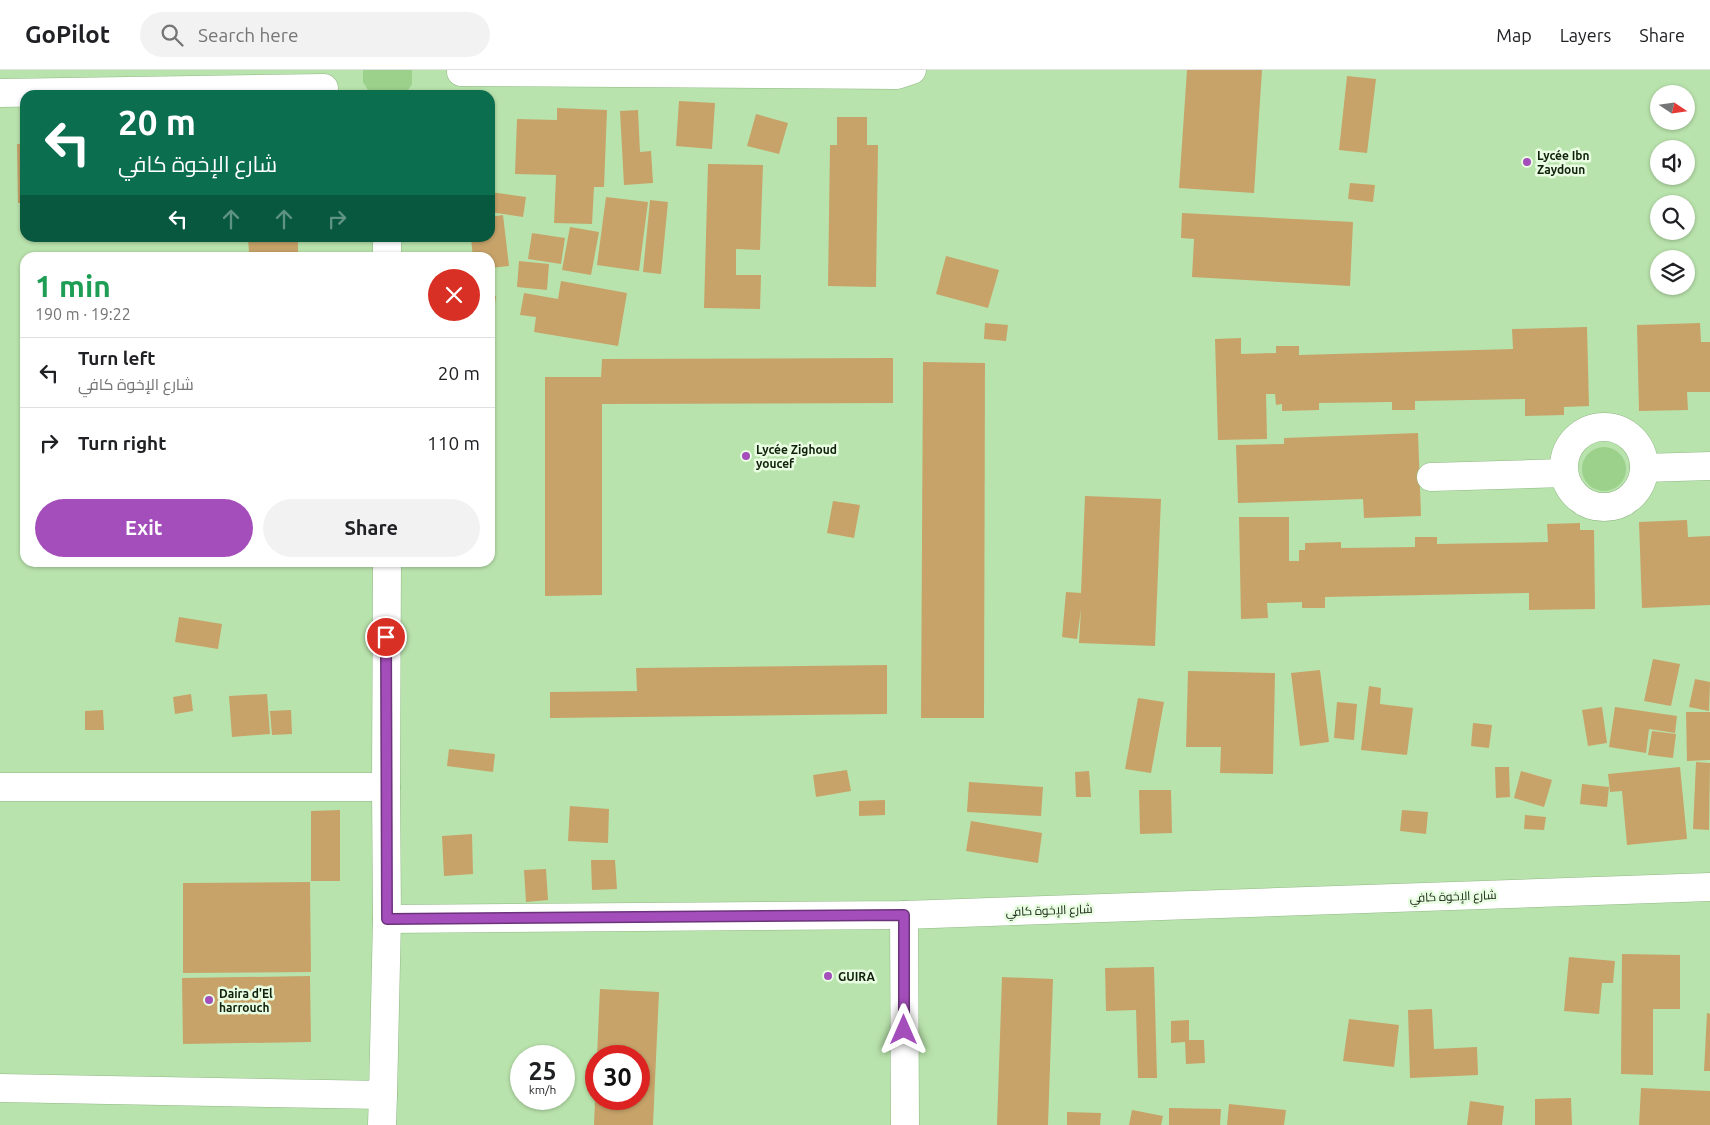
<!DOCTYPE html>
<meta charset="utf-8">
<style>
:root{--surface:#fff;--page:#f2f2f2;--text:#202124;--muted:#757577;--line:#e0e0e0;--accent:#a44ebb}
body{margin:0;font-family:Ubuntu,Cairo,sans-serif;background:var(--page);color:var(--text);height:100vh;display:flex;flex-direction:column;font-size:19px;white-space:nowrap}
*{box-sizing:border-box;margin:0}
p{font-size:16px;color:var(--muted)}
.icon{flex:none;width:28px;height:28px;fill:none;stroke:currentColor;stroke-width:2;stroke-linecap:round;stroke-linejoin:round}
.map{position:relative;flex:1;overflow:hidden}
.sheet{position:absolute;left:20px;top:182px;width:475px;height:315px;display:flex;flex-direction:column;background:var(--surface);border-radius:15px;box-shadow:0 1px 4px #0004}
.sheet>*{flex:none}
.guide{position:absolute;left:20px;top:20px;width:475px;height:152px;border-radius:15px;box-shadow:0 1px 4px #0004;background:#0b6e4f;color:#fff;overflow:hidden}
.needle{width:32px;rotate:103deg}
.buttons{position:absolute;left:1650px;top:15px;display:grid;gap:10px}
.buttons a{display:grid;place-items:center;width:45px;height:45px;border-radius:50%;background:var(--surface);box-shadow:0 1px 4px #0004;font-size:25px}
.speed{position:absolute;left:510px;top:975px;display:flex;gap:10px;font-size:25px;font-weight:700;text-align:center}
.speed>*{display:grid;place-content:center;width:65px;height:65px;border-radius:50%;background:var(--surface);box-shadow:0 1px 4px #0004;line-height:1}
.speed small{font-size:12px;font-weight:400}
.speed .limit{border:8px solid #d22;background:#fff;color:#111}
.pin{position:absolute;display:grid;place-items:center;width:42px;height:42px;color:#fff;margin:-21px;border:2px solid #fff;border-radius:50%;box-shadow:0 1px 5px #0007}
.me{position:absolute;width:55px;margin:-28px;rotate:0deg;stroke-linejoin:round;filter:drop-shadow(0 0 4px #0008)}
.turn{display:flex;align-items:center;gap:18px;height:105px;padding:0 15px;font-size:22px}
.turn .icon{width:65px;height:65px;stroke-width:2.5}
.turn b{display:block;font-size:35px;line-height:42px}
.lanes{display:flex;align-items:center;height:48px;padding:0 15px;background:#0003;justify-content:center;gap:25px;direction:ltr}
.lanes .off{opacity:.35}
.round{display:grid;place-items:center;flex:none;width:52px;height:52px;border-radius:26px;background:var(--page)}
.head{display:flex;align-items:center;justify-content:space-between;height:85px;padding:0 15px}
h1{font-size:30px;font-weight:600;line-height:38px;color:#1e9e55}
.primary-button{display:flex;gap:10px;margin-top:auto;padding:10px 15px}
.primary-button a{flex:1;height:58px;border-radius:30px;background:var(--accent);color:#fff;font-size:20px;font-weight:600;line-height:58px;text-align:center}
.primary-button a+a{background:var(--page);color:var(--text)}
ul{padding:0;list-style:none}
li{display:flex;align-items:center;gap:15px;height:70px;padding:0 15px;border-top:1px solid var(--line)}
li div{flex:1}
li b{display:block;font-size:19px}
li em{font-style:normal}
header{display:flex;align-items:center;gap:30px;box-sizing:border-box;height:70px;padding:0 25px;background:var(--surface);border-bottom:1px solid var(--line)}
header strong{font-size:24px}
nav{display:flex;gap:28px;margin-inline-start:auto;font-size:18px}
.search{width:350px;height:45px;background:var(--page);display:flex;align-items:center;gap:12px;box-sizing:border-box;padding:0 18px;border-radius:28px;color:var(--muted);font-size:19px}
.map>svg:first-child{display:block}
.green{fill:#9bd18a}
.building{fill:#c7a369}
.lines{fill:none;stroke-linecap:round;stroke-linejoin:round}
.minor-casing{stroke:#90b984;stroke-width:29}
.major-casing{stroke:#90b984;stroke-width:29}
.minor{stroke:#fff;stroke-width:28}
.major{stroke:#fff;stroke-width:28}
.route-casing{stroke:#6b337a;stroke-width:12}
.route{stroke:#a44ebb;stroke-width:9}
.poi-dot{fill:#a44ebb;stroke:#e8fde1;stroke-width:2}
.labels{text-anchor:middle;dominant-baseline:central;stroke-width:5;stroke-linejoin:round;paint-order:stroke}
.poi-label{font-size:12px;font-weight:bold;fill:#10200c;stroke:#e8fde1;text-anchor:start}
.street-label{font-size:12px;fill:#10200c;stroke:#e8fde1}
</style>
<header>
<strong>GoPilot</strong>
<div class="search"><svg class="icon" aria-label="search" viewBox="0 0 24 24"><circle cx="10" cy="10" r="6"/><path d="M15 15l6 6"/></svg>Search here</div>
<nav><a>Map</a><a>Layers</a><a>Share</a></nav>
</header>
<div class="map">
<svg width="1710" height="1055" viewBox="0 0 1710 1055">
<rect width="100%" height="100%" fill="#b9e3ac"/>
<!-- green -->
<g class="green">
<polygon points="363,0 412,0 412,14 405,25 371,25 363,12"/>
<circle cx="1604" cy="399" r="22"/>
</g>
<!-- building -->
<g class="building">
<polygon points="1187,0 1262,0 1254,123 1179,118"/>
<polygon points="1347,6 1376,9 1367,83 1339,80"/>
<polygon points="679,31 715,33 712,79 676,76"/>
<polygon points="557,38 607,40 604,117 594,117 592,154 554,153 556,105 515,104 517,49 557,50"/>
<polygon points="638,40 640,82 651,81 653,113 624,115 620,41"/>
<polygon points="756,44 788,53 779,84 747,76"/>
<polygon points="837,47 867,47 867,75 878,75 876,217 828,216 830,75 837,75"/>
<polygon points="17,74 25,74 25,133 18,133"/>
<polygon points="708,94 763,95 760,180 736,179 736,205 761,205 760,239 704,238"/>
<polygon points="1350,113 1375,115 1373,132 1348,129"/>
<polygon points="490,122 526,127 523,147 490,142"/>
<polygon points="606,127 648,132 639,201 597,195"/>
<polygon points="650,130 668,132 661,204 643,202"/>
<polygon points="1182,143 1353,152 1350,216 1192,207 1194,169 1181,168"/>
<polygon points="503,145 509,196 490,198 490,188 473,188 471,168 490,168 490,147"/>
<polygon points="570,157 599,162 591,205 562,200"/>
<polygon points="532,163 565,168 561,194 528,189"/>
<polygon points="248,168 298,168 298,182 249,183"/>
<polygon points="301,184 301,188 251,188 251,185"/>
<polygon points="946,186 999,200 988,238 936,224"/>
<polygon points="519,191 549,194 547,220 517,217"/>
<polygon points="561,211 627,223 618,276 534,262 536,247 520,245 524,223 558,229"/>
<polygon points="490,226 496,226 491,265 490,265"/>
<polygon points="985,253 1008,255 1006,271 984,269"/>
<polygon points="1700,253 1701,272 1710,272 1710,322 1687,322 1688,340 1639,341 1637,255"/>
<polygon points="1587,257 1589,336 1564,337 1564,345 1525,346 1525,329 1415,331 1415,340 1392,340 1392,332 1319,333 1319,340 1282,341 1282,334 1276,335 1275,324 1266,324 1267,369 1218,370 1215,269 1241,268 1241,284 1276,283 1276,276 1299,276 1299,285 1513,279 1512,259"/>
<polygon points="893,288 893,333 602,334 602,525 545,526 545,307 601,307 602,289"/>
<polygon points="923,292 985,293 984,648 921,648"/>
<polygon points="1418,363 1421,446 1364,448 1363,429 1238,433 1236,375 1284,374 1284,368"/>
<polygon points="1085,426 1161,429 1155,576 1079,573 1081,539 1077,569 1062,567 1066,522 1081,523"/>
<polygon points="833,431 860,435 854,468 827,463"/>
<polygon points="1239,447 1289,447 1289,491 1299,491 1299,480 1305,480 1305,473 1341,472 1341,478 1415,477 1415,467 1437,467 1437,474 1548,472 1547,454 1580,453 1580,460 1594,460 1595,539 1529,540 1529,523 1325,527 1325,538 1302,538 1302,532 1267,533 1268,548 1241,549"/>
<polygon points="1687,450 1688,467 1710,466 1710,535 1642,538 1639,452"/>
<polygon points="179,547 222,554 218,579 175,572"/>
<polygon points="1653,589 1680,594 1671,636 1644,631"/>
<polygon points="887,595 887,644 550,648 550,622 637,621 636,598"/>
<polygon points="1320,600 1329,672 1300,676 1291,603"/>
<polygon points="1188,601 1275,603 1273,704 1220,703 1221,677 1186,677"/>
<polygon points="1695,609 1710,612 1709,641 1689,637"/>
<polygon points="1369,616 1381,618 1380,634 1413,638 1407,685 1361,680"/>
<polygon points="191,624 193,641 175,644 173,627"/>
<polygon points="267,624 270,664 232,667 229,626"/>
<polygon points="1138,628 1164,632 1151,703 1125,699"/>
<polygon points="1337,632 1357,634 1354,670 1334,668"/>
<polygon points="1602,637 1607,673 1588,676 1582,640"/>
<polygon points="1615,637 1677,646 1675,663 1649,659 1646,683 1609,677"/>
<polygon points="103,640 104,660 85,660 85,641"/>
<polygon points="291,640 292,664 272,665 270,641"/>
<polygon points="1686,642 1710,642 1710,690 1687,691"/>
<polygon points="1473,653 1492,655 1489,678 1471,676"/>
<polygon points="1652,661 1676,664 1673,688 1648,685"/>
<polygon points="449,679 495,684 493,702 447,696"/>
<polygon points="1696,692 1710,693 1709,760 1693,759"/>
<polygon points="1495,697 1509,697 1510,727 1496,728"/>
<polygon points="1680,697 1687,769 1627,775 1622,721 1610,722 1608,704"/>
<polygon points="847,700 851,721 816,727 813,705"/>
<polygon points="1089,701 1091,727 1076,727 1075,702"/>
<polygon points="1521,701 1552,710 1544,737 1514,728"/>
<polygon points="969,712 1043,717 1041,746 967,742"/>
<polygon points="1582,714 1609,717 1607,737 1580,734"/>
<polygon points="1139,720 1171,720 1172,763 1140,764"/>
<polygon points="885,730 885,745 859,746 859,731"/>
<polygon points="570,736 609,739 608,773 568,771"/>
<polygon points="340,740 340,811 311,811 311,741"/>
<polygon points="1402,740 1428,742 1426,764 1400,761"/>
<polygon points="1525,745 1546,747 1544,760 1524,759"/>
<polygon points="971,751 1042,763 1038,793 966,781"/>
<polygon points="472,764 473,804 444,806 442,766"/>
<polygon points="591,790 615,790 617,819 592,820"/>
<polygon points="546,799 548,830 526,832 524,800"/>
<polygon points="310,812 311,902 183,903 183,813"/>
<polygon points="1622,884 1680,885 1680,939 1653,939 1653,1005 1621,1004"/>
<polygon points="1569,887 1615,891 1613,913 1602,913 1599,944 1564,941"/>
<polygon points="1154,897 1157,1008 1138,1008 1136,940 1106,941 1105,898"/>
<polygon points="310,906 311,972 183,974 182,908"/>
<polygon points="1002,907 1053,909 1048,1055 997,1055"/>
<polygon points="600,919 659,922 653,1055 594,1055 595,1029 639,1029 639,986 597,986"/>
<polygon points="1432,939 1434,979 1477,977 1478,1005 1410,1008 1408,940"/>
<polygon points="1707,943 1710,944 1710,1001 1704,1001"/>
<polygon points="1349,949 1399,955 1394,997 1343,991"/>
<polygon points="1189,950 1189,970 1204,970 1205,993 1186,994 1185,972 1171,973 1171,951"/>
<polygon points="1641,1018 1710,1021 1710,1055 1639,1055"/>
<polygon points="1571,1028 1572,1055 1535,1055 1535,1029"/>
<polygon points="1470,1031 1504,1036 1502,1055 1467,1055"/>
<polygon points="1229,1034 1286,1040 1284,1055 1227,1055"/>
<polygon points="1169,1038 1221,1039 1220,1055 1169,1055"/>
<polygon points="1132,1040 1163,1046 1161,1055 1129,1055"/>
<polygon points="1067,1042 1101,1043 1100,1055 1067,1055"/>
</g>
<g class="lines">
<defs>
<g id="minor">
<polyline points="461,2 897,5 912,0"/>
<polyline points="0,23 324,18"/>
<polyline points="387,188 387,168"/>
<circle cx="1604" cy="397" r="40"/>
<polyline points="1644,398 1710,396"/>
<polyline points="1431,407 1564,403"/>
<polyline points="386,717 387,492"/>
<polyline points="904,845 905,1055"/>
<polyline points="382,1055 383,1025"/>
</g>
<g id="major">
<polyline points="0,717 386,717 387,849 383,1025 0,1018"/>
<polyline points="387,849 904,845 1710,817"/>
</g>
</defs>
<!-- minor casing -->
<use href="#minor" class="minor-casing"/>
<!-- major casing -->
<use href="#major" class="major-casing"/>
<!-- minor -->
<use href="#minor" class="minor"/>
<!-- major -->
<use href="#major" class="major"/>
</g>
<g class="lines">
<defs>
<polyline id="route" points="386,567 387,849 904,845 904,960"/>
</defs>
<!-- route casing -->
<use href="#route" class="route-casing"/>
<!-- route -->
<use href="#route" class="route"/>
</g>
<!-- markers -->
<g class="poi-dot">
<circle cx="1527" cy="92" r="5"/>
<circle cx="746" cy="386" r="5"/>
<circle cx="828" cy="906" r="5"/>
<circle cx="209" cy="930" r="5"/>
</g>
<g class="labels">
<!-- poi labels -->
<g class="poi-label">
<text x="1537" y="85">Lycée Ibn<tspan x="1537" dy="14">Zaydoun</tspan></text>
<text x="756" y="379">Lycée Zighoud<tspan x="756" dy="14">youcef</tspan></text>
<text x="838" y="906">GUIRA</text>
<text x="219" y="923">Daira d'El<tspan x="219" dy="14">harrouch</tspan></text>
</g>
<!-- street labels -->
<g class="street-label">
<text transform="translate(1453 826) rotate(-2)">شارع الإخوة كافي</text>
<text transform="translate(1049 840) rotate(-2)">شارع الإخوة كافي</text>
</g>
</g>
</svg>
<div class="buttons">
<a><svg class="needle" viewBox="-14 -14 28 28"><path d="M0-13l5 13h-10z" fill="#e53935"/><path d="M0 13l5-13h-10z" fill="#757577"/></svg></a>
<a><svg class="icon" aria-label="sound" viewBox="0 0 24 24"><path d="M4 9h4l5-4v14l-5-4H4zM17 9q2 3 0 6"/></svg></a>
<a><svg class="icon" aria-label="search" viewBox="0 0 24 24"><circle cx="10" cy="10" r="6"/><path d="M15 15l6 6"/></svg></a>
<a><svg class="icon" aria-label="layers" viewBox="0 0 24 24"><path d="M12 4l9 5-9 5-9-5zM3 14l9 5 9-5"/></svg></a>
</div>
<div class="speed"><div>25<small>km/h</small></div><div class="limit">30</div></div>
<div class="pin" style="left:386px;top:567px;background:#d93025"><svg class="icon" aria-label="arrive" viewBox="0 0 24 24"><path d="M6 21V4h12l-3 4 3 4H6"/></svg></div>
<svg class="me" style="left:904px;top:960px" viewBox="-20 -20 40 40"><path d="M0-17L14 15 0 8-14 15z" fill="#a44ebb" stroke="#fff" stroke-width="4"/></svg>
<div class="guide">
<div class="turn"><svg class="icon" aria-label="left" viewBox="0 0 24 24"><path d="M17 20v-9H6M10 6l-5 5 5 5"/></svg><div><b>20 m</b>شارع الإخوة كافي</div></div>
<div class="lanes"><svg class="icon" aria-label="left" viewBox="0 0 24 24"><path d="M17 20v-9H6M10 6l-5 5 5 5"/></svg><svg class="icon off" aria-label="ahead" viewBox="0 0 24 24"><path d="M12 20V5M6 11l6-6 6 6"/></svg><svg class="icon off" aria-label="ahead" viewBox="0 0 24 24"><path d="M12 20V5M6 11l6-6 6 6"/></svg><svg class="icon off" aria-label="right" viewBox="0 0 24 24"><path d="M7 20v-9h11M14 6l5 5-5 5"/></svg></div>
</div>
<section class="sheet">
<div class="head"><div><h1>1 min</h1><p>190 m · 19:22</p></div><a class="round" style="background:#d93025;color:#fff"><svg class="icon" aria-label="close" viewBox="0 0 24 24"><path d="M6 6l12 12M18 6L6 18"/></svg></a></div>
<ul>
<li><svg class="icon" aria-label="left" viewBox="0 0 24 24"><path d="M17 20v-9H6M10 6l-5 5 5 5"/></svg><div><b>Turn left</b><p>شارع الإخوة كافي</p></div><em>20 m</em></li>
<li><svg class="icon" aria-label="right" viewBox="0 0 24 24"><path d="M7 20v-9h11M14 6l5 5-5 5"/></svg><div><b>Turn right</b></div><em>110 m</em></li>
</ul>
<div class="primary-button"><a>Exit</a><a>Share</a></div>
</section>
</div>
